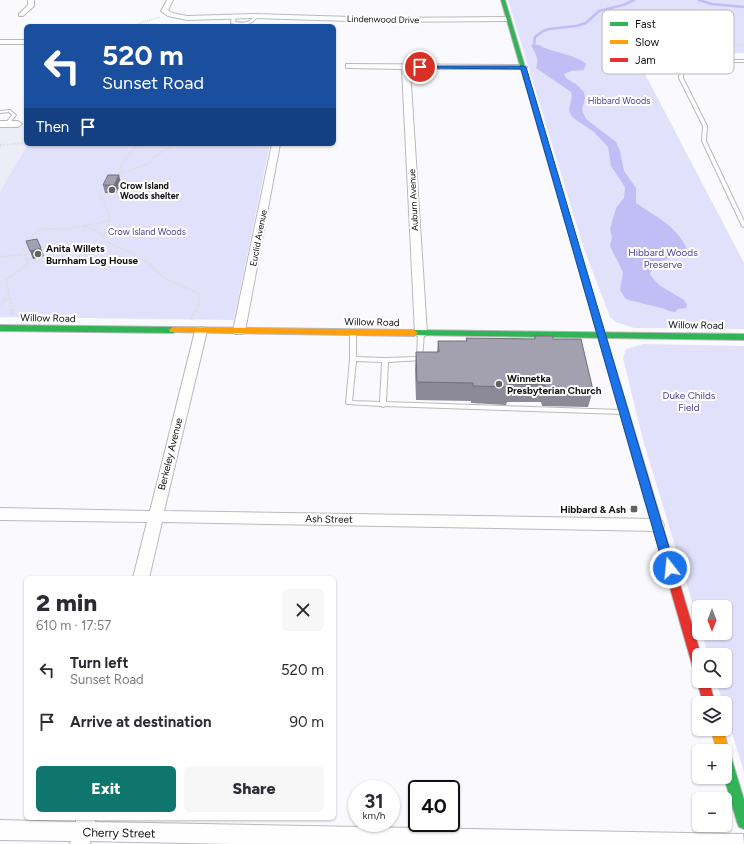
<!DOCTYPE html>
<meta charset="utf-8">
<style>
:root{--surface:#fff;--page:#f7f7f7;--text:#2b2b33;--muted:#7c7c81;--accent:#0f766e}
body{margin:0;font-family:Figtree,sans-serif;background:var(--page);color:var(--text);height:100vh;display:flex;flex-direction:column;font-size:15px;white-space:nowrap}
*{box-sizing:border-box;margin:0}
p{font-size:13px;color:var(--muted)}
.icon{flex:none;width:22px;height:22px;fill:none;stroke:currentColor;stroke-width:2;stroke-linecap:round;stroke-linejoin:round}
.map{position:relative;flex:1;overflow:hidden}
.panel{position:absolute;left:24px;top:576px;width:312px;height:244px;display:flex;flex-direction:column;background:var(--surface);border-radius:6px;box-shadow:0 1px 3px #0004}
.panel>*{flex:none}
.top-card{position:absolute;left:24px;top:24px;width:312px;height:122px;border-radius:6px;box-shadow:0 1px 3px #0004;background:#1a4fa0;color:#fff;overflow:hidden}
.needle{width:26px;rotate:180deg}
.controls{position:absolute;left:692px;top:600px;display:grid;gap:8px}
.controls a{display:grid;place-items:center;width:40px;height:40px;border-radius:6px;background:var(--surface);box-shadow:0 1px 3px #0004;font-size:20px}
.speed{position:absolute;left:348px;top:780px;display:flex;gap:8px;font-size:20px;font-weight:700;text-align:center}
.speed>*{display:grid;place-content:center;width:52px;height:52px;border-radius:50%;background:var(--surface);box-shadow:0 1px 3px #0004;line-height:1}
.speed small{font-size:10px;font-weight:400}
.speed .limit{border:2px solid #111;border-radius:6px;background:#fff;color:#111}
.pin{position:absolute;display:grid;place-items:center;width:34px;height:34px;color:#fff;margin:-17px;border:2px solid #fff;border-radius:50%;box-shadow:0 1px 4px #0007}
.me{position:absolute;width:44px;margin:-22px;rotate:344deg;stroke-linejoin:round;filter:drop-shadow(0 0 3px #0008)}
.turn{display:flex;align-items:center;gap:14px;height:84px;padding:0 12px;font-size:18px}
.turn .icon{width:52px;height:52px;stroke-width:2.5}
.turn b{display:block;font-size:28px;line-height:34px}
.then{display:flex;align-items:center;height:38px;padding:0 12px;background:#0003;gap:8px;font-size:15px}
.round{display:grid;place-items:center;flex:none;width:42px;height:42px;border-radius:6px;background:var(--page)}
.head{display:flex;align-items:center;justify-content:space-between;height:68px;padding:0 12px}
h1{font-size:24px;font-weight:800;line-height:30px}
.primary-button{display:flex;gap:8px;margin-top:auto;padding:8px 12px}
.primary-button a{flex:1;height:46px;border-radius:6px;background:var(--accent);color:#fff;font-size:16px;font-weight:800;line-height:46px;text-align:center}
.primary-button a+a{background:var(--page);color:var(--text)}
ul{padding:0;list-style:none}
li{display:flex;align-items:center;gap:12px;height:52px;padding:0 12px}
li div{flex:1}
li b{display:block;font-size:15px}
li em{font-style:normal}
.map>svg:first-child{display:block}
.built{fill:#ededf8}
.green{fill:#e2e1fb}
.water{fill:#c1bdf5}
.lines{fill:none;stroke-linecap:round;stroke-linejoin:round}
.stream{stroke:#c1bdf5;stroke-width:2.5}
.lane-casing{stroke:#bababd;stroke-width:2}
.street-casing{stroke:#bababd;stroke-width:2}
.fast-casing{stroke:#bababd;stroke-width:2}
.slow-casing{stroke:#bababd;stroke-width:2}
.jam-casing{stroke:#bababd;stroke-width:2}
.path-far2{stroke:#dcdcde;stroke-width:1.5;stroke-dasharray:1 1;stroke-linecap:butt}
.path-far1{stroke:#dcdcde;stroke-width:2;stroke-dasharray:1.5 1.5;stroke-linecap:butt}
.path{stroke:#dcdcde;stroke-width:2.5;stroke-dasharray:2 2;stroke-linecap:butt}
.lane{fill:#fefeff;fill-rule:evenodd}
.street{fill:#fefeff;fill-rule:evenodd}
.fast{fill:#30b455;fill-rule:evenodd}
.slow{fill:#ff9f0a;fill-rule:evenodd}
.jam{fill:#e5322d;fill-rule:evenodd}
.wall{fill:#8c8a97}
.shaded-wall{fill:#72707b}
.building{fill:#a3a0b0;stroke:#72707b}
.route{fill:#1a73e8;stroke:#114b97}
.poi-dot{fill:#626265;stroke:#fff;stroke-width:1.5}
.labels{text-anchor:middle;dominant-baseline:central;stroke-width:4;stroke-linejoin:round;paint-order:stroke}
.far-street-label{font-size:9px;fill:#101013;stroke:#fff}
.far-park-label{font-size:9px;fill:#4d3f99;stroke:#fff}
.far-poi-label{font-size:9px;font-weight:bold;fill:#101013;stroke:#fff;text-anchor:start}
.poi-label{font-size:10px;font-weight:bold;fill:#101013;stroke:#fff;text-anchor:start}
.park-label{font-size:10px;fill:#4d3f99;stroke:#fff}
.street-label{font-size:10px;fill:#101013;stroke:#fff}
.near-street-label{font-size:12px;fill:#101013;stroke:#fff}
.key{fill:#fff;stroke:#b7b7b8;stroke-width:1}
.key-label{font-size:11px;fill:#101013}
</style>
<div class="map">
<svg width="744" height="844" viewBox="0 0 744 844">
<rect width="100%" height="100%" fill="#fafafe"/>
<!-- built -->
<polygon class="built" points="0,126 26,126 26,144 28,144 0,191"/>
<!-- green -->
<g class="green">
<polygon points="508,0 744,0 744,53 634,53 744,263 744,329 634,328 616,322 610,317 584,249"/>
<polygon points="28,144 270,144 234,320 0,317 0,191"/>
<polygon points="643,344 744,346 744,772 725,710 725,703 723,703 716,681 725,681 725,655 708,655 702,633 725,633 725,607 699,607 699,625 643,440 623,358 626,349"/>
</g>
<!-- water -->
<path class="water" d="M531,45h9c4,6 36,9 46,19l-2,6 -13,1 -7,3 2,4 11,7 7,7 1,6 -3,12 4,9 30,23 4,9 4,20 12,17v15c20,14 39,22 50,44l-2,6 -32,11 -2,11 9,10 25,15 3,5 -1,3 -8,1 -3,3 -6,-1 -4,-2 -36,-9 -4,-2 -5,-8 3,-18 -13,-26 2,-9 -2,-8 6,-21 8,-10 1,-11 -14,-21 -3,-19 -14,-15 -22,-15 -3,-7 3,-14 -1,-4 -35,-24c4,-8 -1,-15 -5,-23z"/>
<g class="lines">
<!-- stream -->
<g class="stream">
<polyline points="699,0 712,4 744,7"/>
<polyline points="538,49 534,45 535,37 543,31 549,29 576,26 586,23 599,11 623,5 634,0"/>
</g>
<defs>
<g id="lane">
<path d="M234,15l2,1 -1,6c8,1 15,2 19,-7l3,1c-4,10 -17,10 -26,7l1,-7z"/>
<polygon points="693,60 744,60 744,62 693,62 686,64 683,68 683,78 707,126 706,141 744,221 744,227 742,226 702,141 703,126 679,78 680,67 684,62"/>
<polygon points="10,110 16,115 8,125 7,125 5,124 12,115 9,112 0,113 0,111"/>
<path d="M353,330l3,2v25l29,1 32,-1 1,-24 3,-2 3,2 -2,27 -34,2 -2,40 236,8 3,2 -3,2 -237,-8 -2,1 -2,-1 -34,-2 -1,-1 4,-44v-27zM356,361l26,1 -2,40 -28,-1z"/>
</g>
<g id="street">
<polygon points="28,0 34,0 34,6 23,16 19,16 19,14 28,5"/>
<polygon points="167,0 173,0 168,10 172,13 187,16 254,14 384,18 508,17 511,19 508,21 384,22 254,18 187,20 168,16 161,11"/>
<rect x="0" y="40" width="26" height="4"/>
<polygon points="346,64 523,65 527,67 523,69 410,69 427,333 425,336 417,336 415,333 402,69 349,68 346,68"/>
<polygon points="0,121 18,121 22,124 18,127 0,127"/>
<polygon points="272,144 280,144 245,331 243,334 235,334 233,331"/>
<polygon points="201,327 205,328 207,331 164,511 657,519 662,521 664,525 662,529 657,531 162,522 149,578 133,578 147,522 0,520 0,508 150,511 195,331 197,328"/>
<polygon points="76,818 96,818 95,822 743,834 744,844 231,844 90,841 90,844 70,844 71,841 0,840 0,820 76,822"/>
</g>
<g id="fast">
<polygon points="501,0 505,0 573,228 572,229 570,230 567,228"/>
<polygon points="0,325 173,327 177,330 173,333 0,331"/>
<polygon points="414,330 744,334 744,340 411,335 410,333 411,331"/>
<polygon points="724,751 725,751 729,753 731,757 744,800 744,829 739,827 737,822 724,777"/>
</g>
<g id="slow">
<polygon points="570,226 573,228 647,473 645,476 639,476 637,473 567,228"/>
<polygon points="173,327 414,330 418,333 414,336 170,332 169,330"/>
<polygon points="711,729 723,729 729,751 727,755 725,756 725,751 717,751"/>
</g>
<g id="jam">
<polygon points="642,469 645,470 647,473 701,655 699,655 699,673 695,672 693,668 637,473 639,470"/>
<polygon points="699,677 699,681 709,681 715,703 703,703 697,681"/>
</g>
</defs>
<!-- lane casing -->
<use href="#lane" class="lane-casing"/>
<!-- street casing -->
<use href="#street" class="street-casing"/>
<!-- fast casing -->
<use href="#fast" class="fast-casing"/>
<!-- slow casing -->
<use href="#slow" class="slow-casing"/>
<!-- jam casing -->
<use href="#jam" class="jam-casing"/>
<!-- path-far2 -->
<g class="path-far2">
<polyline points="132,26 160,17"/>
<polyline points="626,47 744,45"/>
</g>
<!-- path-far1 -->
<g class="path-far1">
<polyline points="0,145 26,143"/>
<polyline points="119,174 148,164 153,158 174,144"/>
<polyline points="119,174 122,164 137,144"/>
<polyline points="104,194 131,191"/>
<path d="M100,196c5,7 11,18 9,27 -2,7 -7,10 -5,18l28,12 16,10 18,16 32,14 2,7 -3,10"/>
<polyline points="83,226 96,230 102,236"/>
<polyline points="0,257 25,254"/>
<polyline points="27,260 40,258"/>
<polyline points="36,263 40,261 40,258"/>
<polyline points="0,306 4,300 10,298"/>
<polyline points="12,310 7,285 7,279 28,264 24,249 32,242 33,235 42,229 67,229 109,221"/>
</g>
<!-- path -->
<g class="path">
<polyline points="12,309 13,317"/>
<polyline points="191,319 197,309"/>
</g>
<!-- lane -->
<use href="#lane" class="lane"/>
<!-- street -->
<use href="#street" class="street"/>
<!-- fast -->
<use href="#fast" class="fast"/>
<!-- slow -->
<use href="#slow" class="slow"/>
<!-- jam -->
<use href="#jam" class="jam"/>
</g>
<!-- wall -->
<g class="wall">
<polygon points="121,183 116,193 105,193 103,185"/>
<polygon points="535,336 553,339 593,390 588,407 542,406 541,402 507,402 506,405 471,403 471,401 416,400 415,369 416,352 437,352 438,341 466,341 466,338 534,339"/>
</g>
<!-- shaded-wall -->
<g class="shaded-wall">
<polygon points="119,175 121,183 116,193 114,185"/>
<polygon points="41,248 44,256 33,259 30,251"/>
</g>
<!-- building -->
<g class="building">
<polygon points="108,175 119,175 114,185 103,185"/>
<polygon points="37,239 41,248 30,251 26,241"/>
<polygon points="535,336 553,336 553,339 581,339 593,390 546,388 545,385 509,384 509,387 473,386 473,383 417,382 416,352 439,352 438,341 467,341 466,338 535,339"/>
</g>
<!-- route -->
<polygon class="route" points="418,66 523,66 526,67 675,568 673,571 670,572 666,571 664,568 521,69 420,68 418,68"/>
<!-- markers -->
<g class="poi-dot">
<circle cx="112" cy="190" r="4"/>
<circle cx="38" cy="254" r="4"/>
<circle cx="499" cy="384" r="4"/>
<rect x="630" y="505" width="8" height="8" rx="2"/>
</g>
<g class="labels">
<!-- far-street labels -->
<g class="far-street-label">
<text transform="translate(383 19) rotate(1)">Lindenwood Drive</text>
<text transform="translate(413 200) rotate(-93)">Auburn Avenue</text>
<text transform="translate(258 238) rotate(-79)">Euclid Avenue</text>
</g>
<!-- far-park labels -->
<g class="far-park-label">
<text x="619" y="100">Hibbard Woods</text>
<text x="147" y="231">Crow Island Woods</text>
</g>
<!-- far-poi labels -->
<g class="far-poi-label">
<text x="120" y="185">Crow Island<tspan x="120" dy="10">Woods shelter</tspan></text>
</g>
<!-- poi labels -->
<g class="poi-label">
<text x="46" y="248">Anita Willets<tspan x="46" dy="12">Burnham Log House</tspan></text>
<text x="507" y="378">Winnetka<tspan x="507" dy="12">Presbyterian Church</tspan></text>
<text x="626" y="509" text-anchor="end">Hibbard &amp; Ash</text>
</g>
<!-- park labels -->
<g class="park-label">
<text x="663" y="252">Hibbard Woods<tspan x="663" dy="12">Preserve</tspan></text>
<text x="689" y="395">Duke Childs<tspan x="689" dy="12">Field</tspan></text>
</g>
<!-- street labels -->
<g class="street-label">
<text transform="translate(48 318) rotate(1)">Willow Road</text>
<text transform="translate(372 322) rotate(1)">Willow Road</text>
<text transform="translate(696 325) rotate(1)">Willow Road</text>
<text transform="translate(170 454) rotate(-76)">Berkeley Avenue</text>
<text transform="translate(329 519) rotate(1)">Ash Street</text>
</g>
<!-- near-street labels -->
<g class="near-street-label">
<text transform="translate(119 833) rotate(1)">Cherry Street</text>
</g>
</g>
<!-- legend -->
<rect x="602" y="10" width="132" height="64" rx="6" class="key"/>
<rect x="610" y="22" width="18" height="4" fill="#30b455"/>
<rect x="610" y="40" width="18" height="4" fill="#ff9f0a"/>
<rect x="610" y="58" width="18" height="4" fill="#e5322d"/>
<g class="key-label">
<text x="635" y="28">Fast</text>
<text x="635" y="46">Slow</text>
<text x="635" y="64">Jam</text>
</g>
</svg>
<div class="controls">
<a><svg class="needle" viewBox="-14 -14 28 28"><path d="M0-13l5 13h-10z" fill="#e53935"/><path d="M0 13l5-13h-10z" fill="#7c7c81"/></svg></a>
<a><svg class="icon" aria-label="search" viewBox="0 0 24 24"><circle cx="10" cy="10" r="6"/><path d="M15 15l6 6"/></svg></a>
<a><svg class="icon" aria-label="layers" viewBox="0 0 24 24"><path d="M12 4l9 5-9 5-9-5zM3 14l9 5 9-5"/></svg></a>
<a>+</a>
<a>−</a>
</div>
<div class="speed"><div>31<small>km/h</small></div><div class="limit">40</div></div>
<div class="pin" style="left:420px;top:67px;background:#d93025"><svg class="icon" aria-label="arrive" viewBox="0 0 24 24"><path d="M6 21V4h12l-3 4 3 4H6"/></svg></div>
<svg class="me" style="left:670px;top:568px" viewBox="-20 -20 40 40"><circle r="17" fill="#1a73e8" stroke="#fff" stroke-width="3"/><path d="M0-11L8 9 0 5-8 9z" fill="#fff"/></svg>
<div class="top-card">
<div class="turn"><svg class="icon" aria-label="left" viewBox="0 0 24 24"><path d="M17 20v-9H6M10 6l-5 5 5 5"/></svg><div><b>520 m</b>Sunset Road</div></div>
<div class="then">Then<svg class="icon" aria-label="arrive" viewBox="0 0 24 24"><path d="M6 21V4h12l-3 4 3 4H6"/></svg></div>
</div>
<section class="panel">
<div class="head"><div><h1>2 min</h1><p>610 m · 17:57</p></div><a class="round"><svg class="icon" aria-label="close" viewBox="0 0 24 24"><path d="M6 6l12 12M18 6L6 18"/></svg></a></div>
<ul>
<li><svg class="icon" aria-label="left" viewBox="0 0 24 24"><path d="M17 20v-9H6M10 6l-5 5 5 5"/></svg><div><b>Turn left</b><p>Sunset Road</p></div><em>520 m</em></li>
<li><svg class="icon" aria-label="arrive" viewBox="0 0 24 24"><path d="M6 21V4h12l-3 4 3 4H6"/></svg><div><b>Arrive at destination</b></div><em>90 m</em></li>
</ul>
<div class="primary-button"><a>Exit</a><a>Share</a></div>
</section>
</div>
